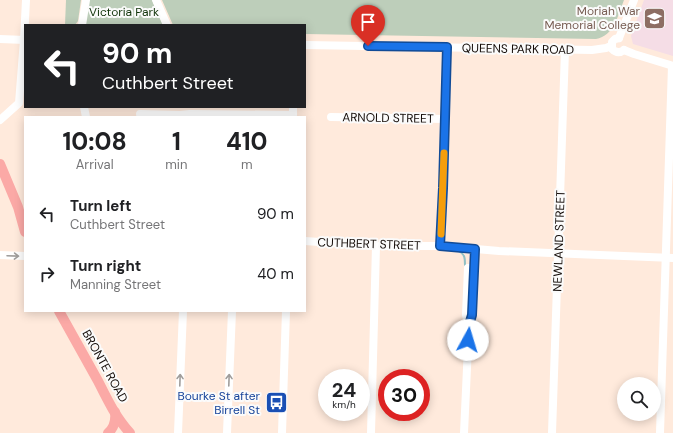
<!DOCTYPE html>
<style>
:root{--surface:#fff;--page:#f6f6f6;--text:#202124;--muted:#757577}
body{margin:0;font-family:"DM Sans",sans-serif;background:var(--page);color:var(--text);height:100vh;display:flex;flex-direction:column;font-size:15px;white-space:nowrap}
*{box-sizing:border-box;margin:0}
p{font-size:13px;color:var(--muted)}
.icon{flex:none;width:22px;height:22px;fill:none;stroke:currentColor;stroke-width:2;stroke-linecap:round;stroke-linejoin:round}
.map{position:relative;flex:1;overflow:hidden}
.details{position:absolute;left:24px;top:116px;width:282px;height:196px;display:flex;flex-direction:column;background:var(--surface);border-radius:0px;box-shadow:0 2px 10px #0003}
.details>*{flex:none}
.guide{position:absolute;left:24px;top:24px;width:282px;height:84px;border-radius:0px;box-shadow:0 2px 10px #0003;background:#202124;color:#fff;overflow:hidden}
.controls{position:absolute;left:617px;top:377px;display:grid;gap:8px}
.controls a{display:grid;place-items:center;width:44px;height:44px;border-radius:50%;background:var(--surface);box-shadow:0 2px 10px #0003;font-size:20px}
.speed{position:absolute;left:318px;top:369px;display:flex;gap:8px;font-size:20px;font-weight:700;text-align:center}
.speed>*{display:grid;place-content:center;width:52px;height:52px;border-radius:50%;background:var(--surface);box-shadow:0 2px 10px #0003;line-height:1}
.speed small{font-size:10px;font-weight:400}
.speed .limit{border:6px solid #d22;background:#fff;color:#111}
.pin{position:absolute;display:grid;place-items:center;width:34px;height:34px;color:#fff;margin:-41px -17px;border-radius:50% 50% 50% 0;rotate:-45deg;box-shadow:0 0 4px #0007}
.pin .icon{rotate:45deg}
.me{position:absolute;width:44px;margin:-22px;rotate:6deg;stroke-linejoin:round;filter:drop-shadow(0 0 3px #0008)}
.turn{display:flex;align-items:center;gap:14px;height:84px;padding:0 12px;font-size:18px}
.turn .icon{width:52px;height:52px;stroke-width:2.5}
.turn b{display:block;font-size:28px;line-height:34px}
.eta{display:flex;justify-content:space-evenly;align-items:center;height:68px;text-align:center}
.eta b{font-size:24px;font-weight:800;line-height:28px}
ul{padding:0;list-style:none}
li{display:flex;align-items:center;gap:12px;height:60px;padding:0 12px}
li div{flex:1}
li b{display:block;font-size:15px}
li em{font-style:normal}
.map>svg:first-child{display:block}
.education{fill:#f5dde6}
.green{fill:#bdceba}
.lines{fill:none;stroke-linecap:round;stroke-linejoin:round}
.stream{stroke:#91c0c4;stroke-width:2}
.minor{stroke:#fff;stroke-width:8}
.major{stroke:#fba9a6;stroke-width:10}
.oneway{stroke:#a09d9b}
.route-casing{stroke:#114b97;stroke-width:10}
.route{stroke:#1a73e8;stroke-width:7}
.slow{stroke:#f59e0b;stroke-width:7}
.labels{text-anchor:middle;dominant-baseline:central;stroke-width:4;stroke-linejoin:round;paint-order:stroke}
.education-label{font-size:12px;fill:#785e54;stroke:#fbfbfb;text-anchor:end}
.park-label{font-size:12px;fill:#103309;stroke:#fbfbfb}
.street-label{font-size:12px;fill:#110905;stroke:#fbfbfb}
.transit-label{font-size:12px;fill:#164399;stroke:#fbfbfb;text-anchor:end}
</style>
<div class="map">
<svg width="673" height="433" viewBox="0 0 673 433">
<rect width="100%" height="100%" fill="#ffeadc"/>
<!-- education -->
<polygon class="education" points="644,0 673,0 673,56 633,44 631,36"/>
<!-- green -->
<g class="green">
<polygon points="66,0 81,0 78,21 75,25 65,25"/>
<polygon points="88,0 152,0 163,25 85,25"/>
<path d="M162,0h462c-6,15 -10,36 -28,39l-291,-5v-9h-132z"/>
</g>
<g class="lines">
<!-- stream -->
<path class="stream" d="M459,251c6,3 6,8 6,14"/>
<!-- minor -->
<g class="minor">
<polyline points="156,0 167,25"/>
<polyline points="82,25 86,0"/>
<polyline points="619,38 634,0"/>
<path d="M619,38l-4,1 -3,3v7c4,4 8,4 12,1"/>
<polyline points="0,39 25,40"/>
<polyline points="305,45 592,50 606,48 611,46"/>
<polyline points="624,50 634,54 673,66"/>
<polyline points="84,107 86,117"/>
<polyline points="140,114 180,115 190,114 293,115"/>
<polyline points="293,117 293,107"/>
<polyline points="331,117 445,119"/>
<polyline points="0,120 19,103 24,40 26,0"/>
<polyline points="305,241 376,246 441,246 499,251 673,258"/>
<polyline points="441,246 443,188 447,47"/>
<polyline points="0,255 25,256"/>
<polyline points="468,268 466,315 468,324"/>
<polyline points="178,433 183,311"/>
<polyline points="227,433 232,311"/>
<polyline points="282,433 286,311"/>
<polyline points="371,433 376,246"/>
<polyline points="464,433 469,325 472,315 475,249"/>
<polyline points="552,433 565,50"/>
<polyline points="660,433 672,66"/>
</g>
<!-- major -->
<g class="major">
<polyline points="0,164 18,207 25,232"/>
<path d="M59,311c13,23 26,47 39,70 9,18 18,37 32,52"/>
<path d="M108,433c7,-6 8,-13 7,-21"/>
</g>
</g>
<!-- one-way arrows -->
<defs><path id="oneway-shaft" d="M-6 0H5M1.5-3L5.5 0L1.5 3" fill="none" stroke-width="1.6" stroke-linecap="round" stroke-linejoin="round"/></defs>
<g class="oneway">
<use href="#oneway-shaft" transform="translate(13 256) rotate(2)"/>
<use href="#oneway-shaft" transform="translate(180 380) rotate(-88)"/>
<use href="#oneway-shaft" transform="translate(229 380) rotate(-88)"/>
</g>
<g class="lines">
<defs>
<polyline id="route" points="368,46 447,47 443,188 440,246 475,249 472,315 469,325 468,340"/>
</defs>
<!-- route casing -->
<use href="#route" class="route-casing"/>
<!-- route -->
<use href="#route" class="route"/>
<!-- slow -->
<polyline class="slow" points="441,234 444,153"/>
</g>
<!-- icons -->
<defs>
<symbol id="school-square" viewBox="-11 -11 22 22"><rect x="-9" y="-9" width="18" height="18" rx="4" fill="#8d6e63" stroke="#fbfbfb"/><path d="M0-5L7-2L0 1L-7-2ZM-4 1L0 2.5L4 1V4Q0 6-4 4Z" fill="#fff"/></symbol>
<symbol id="bus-square" viewBox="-11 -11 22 22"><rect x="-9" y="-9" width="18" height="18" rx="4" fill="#1a4fb4" stroke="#fbfbfb"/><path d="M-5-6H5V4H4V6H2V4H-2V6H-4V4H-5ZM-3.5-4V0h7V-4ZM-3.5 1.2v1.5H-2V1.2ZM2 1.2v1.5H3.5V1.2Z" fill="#fff"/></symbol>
</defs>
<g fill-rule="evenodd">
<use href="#school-square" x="642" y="6" width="25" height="25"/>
<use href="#bus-square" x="264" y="390" width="25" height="25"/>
</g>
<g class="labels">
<!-- education labels -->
<g class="education-label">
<text x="640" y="11">Moriah War<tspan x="640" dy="14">Memorial College</tspan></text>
</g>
<!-- park labels -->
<g class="park-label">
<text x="124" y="12">Victoria Park</text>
</g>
<!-- street labels -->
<g class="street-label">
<text transform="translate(518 49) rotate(1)">QUEENS PARK ROAD</text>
<text transform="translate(388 118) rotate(1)">ARNOLD STREET</text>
<text transform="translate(559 241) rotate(-88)">NEWLAND STREET</text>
<text transform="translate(369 244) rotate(2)">CUTHBERT STREET</text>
<text transform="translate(105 366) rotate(61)">BRONTE ROAD</text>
</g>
<!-- transit labels -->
<g class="transit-label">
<text x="260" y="396">Bourke St after<tspan x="260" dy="14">Birrell St</tspan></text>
</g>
</g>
</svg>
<div class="controls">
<a><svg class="icon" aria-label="search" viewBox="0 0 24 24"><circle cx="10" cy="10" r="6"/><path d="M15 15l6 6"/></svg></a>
</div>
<div class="speed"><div>24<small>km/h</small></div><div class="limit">30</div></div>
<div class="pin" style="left:368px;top:46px;background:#d93025"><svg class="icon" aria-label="arrive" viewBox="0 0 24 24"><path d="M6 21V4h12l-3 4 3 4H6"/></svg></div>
<svg class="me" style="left:468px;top:340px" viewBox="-20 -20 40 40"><circle r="19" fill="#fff"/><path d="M0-13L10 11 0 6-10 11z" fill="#1a73e8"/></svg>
<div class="guide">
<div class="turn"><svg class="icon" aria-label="left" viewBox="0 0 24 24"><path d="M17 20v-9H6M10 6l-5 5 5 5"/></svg><div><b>90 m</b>Cuthbert Street</div></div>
</div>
<section class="details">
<div class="eta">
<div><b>10:08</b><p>Arrival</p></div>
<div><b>1</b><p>min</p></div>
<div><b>410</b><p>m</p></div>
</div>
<ul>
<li><svg class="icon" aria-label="left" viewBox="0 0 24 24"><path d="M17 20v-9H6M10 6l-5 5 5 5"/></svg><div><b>Turn left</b><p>Cuthbert Street</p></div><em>90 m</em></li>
<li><svg class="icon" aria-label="right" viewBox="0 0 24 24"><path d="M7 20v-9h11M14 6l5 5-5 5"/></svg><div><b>Turn right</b><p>Manning Street</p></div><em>40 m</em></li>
</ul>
</section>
</div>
